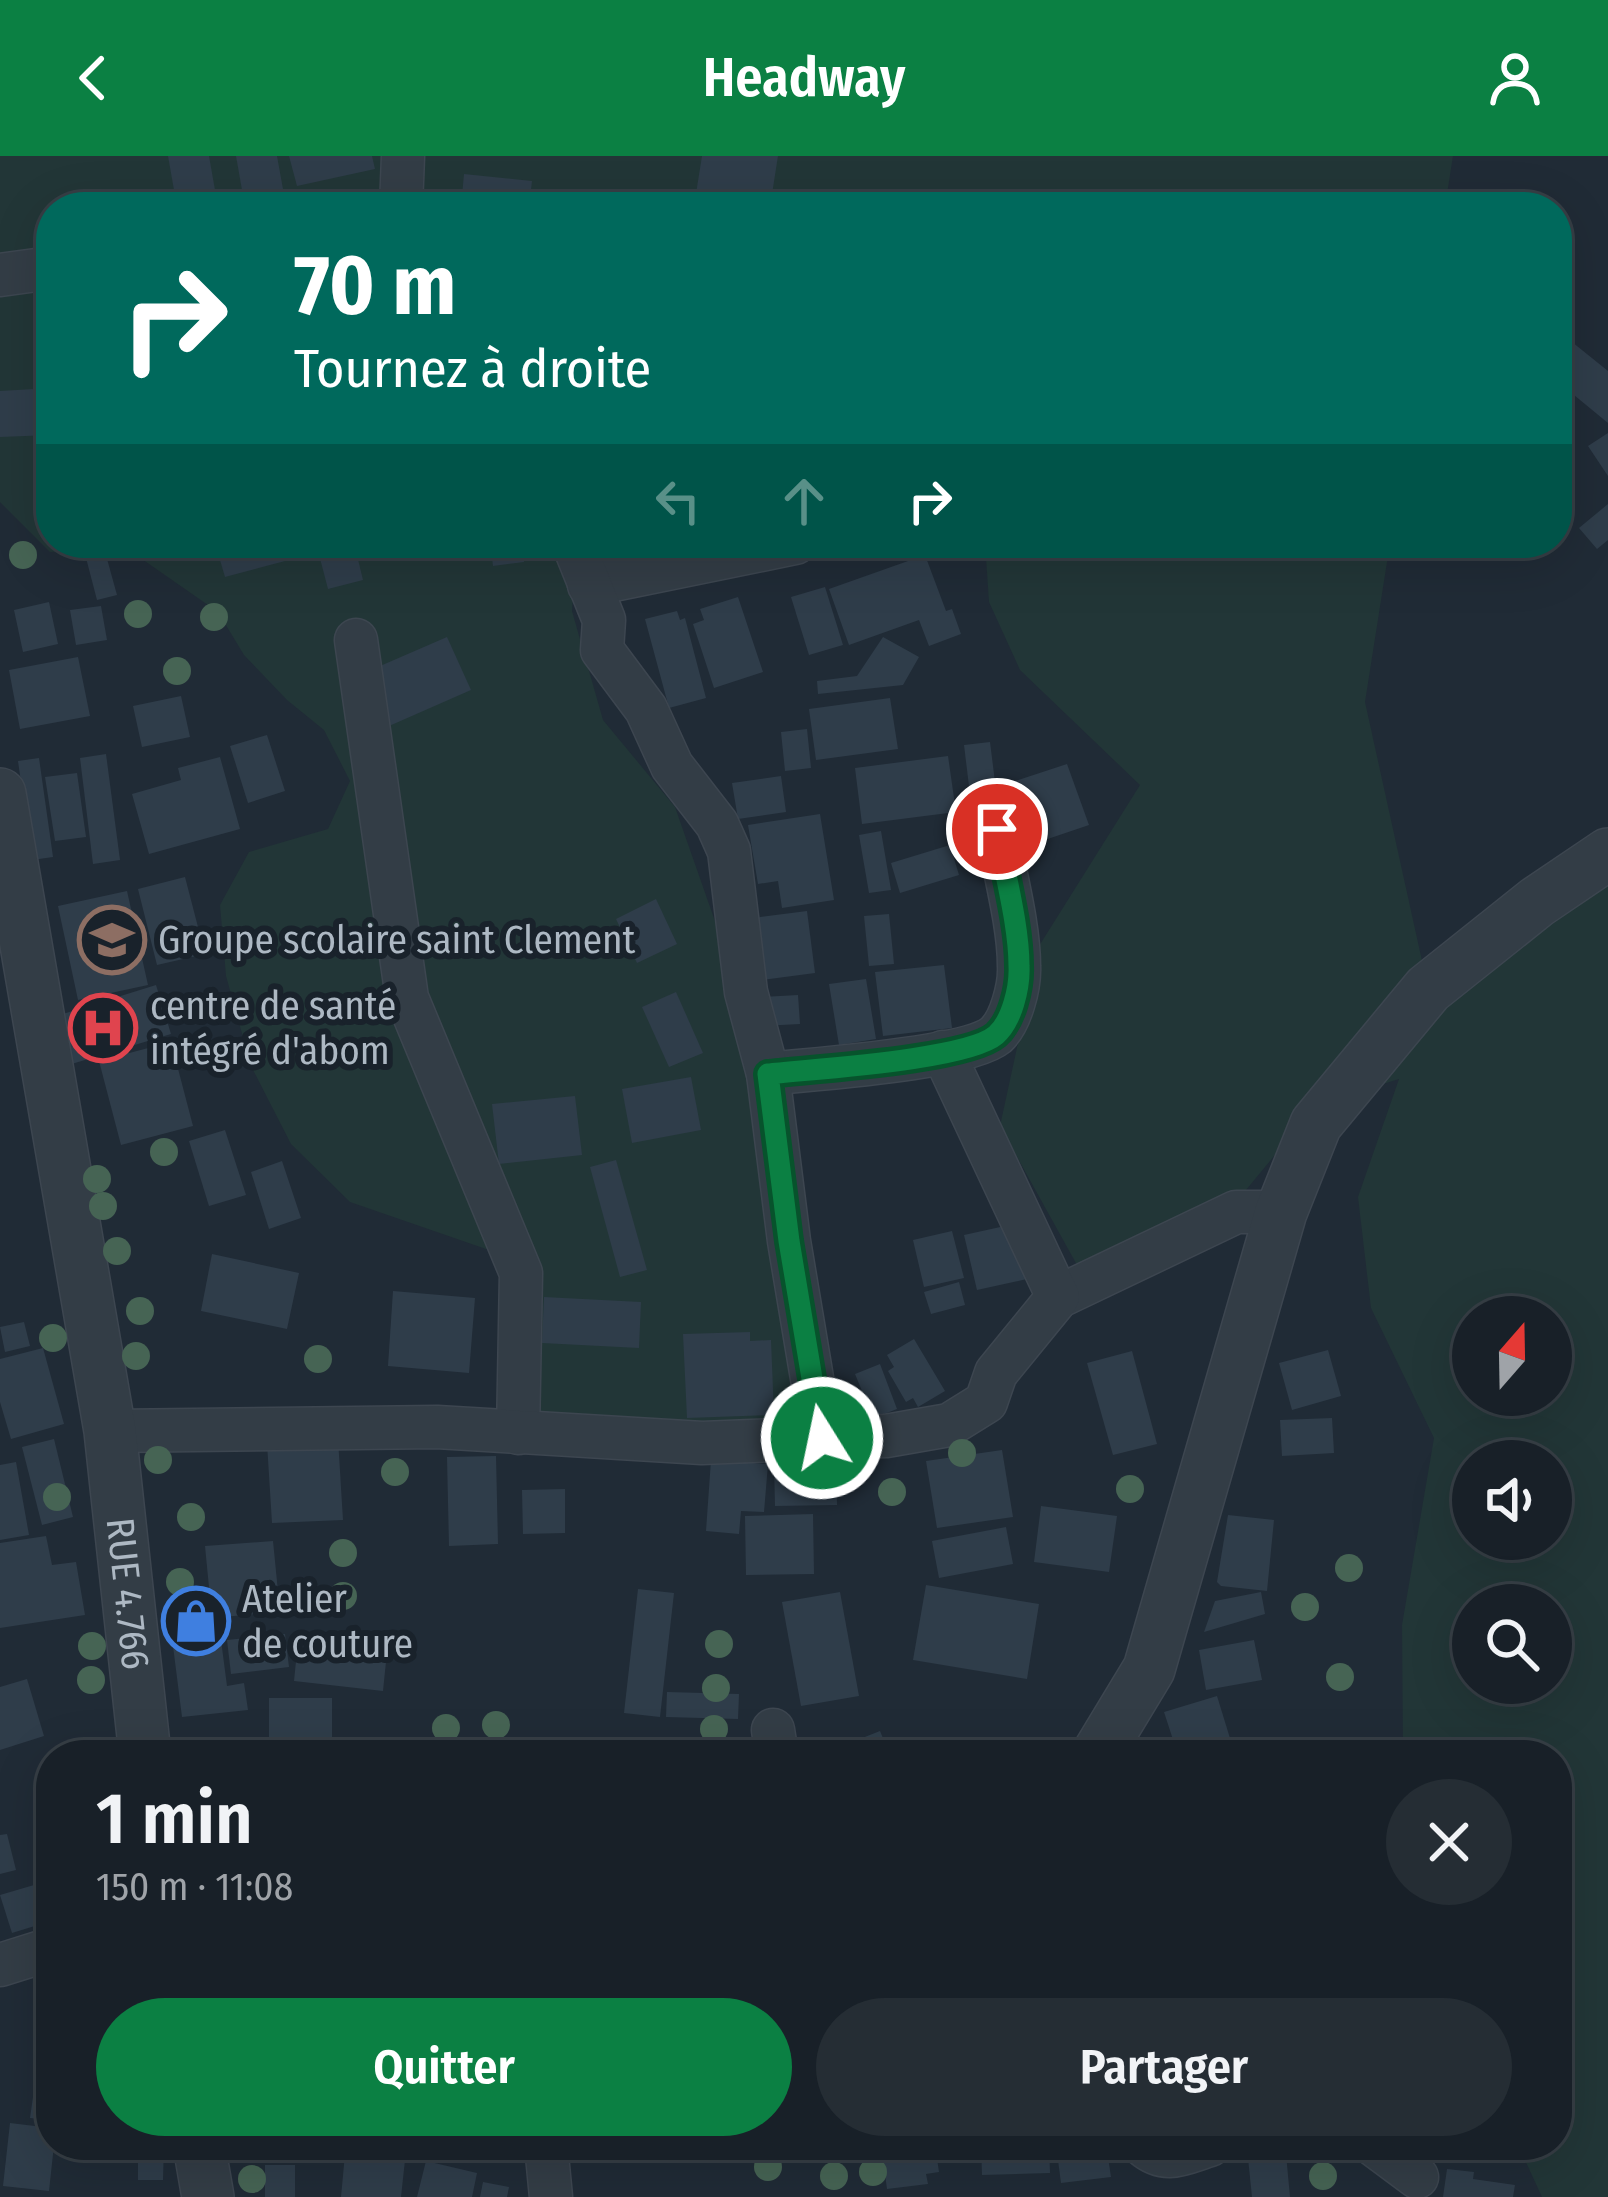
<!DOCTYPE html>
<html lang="fr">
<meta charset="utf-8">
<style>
:root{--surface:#182028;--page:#252d34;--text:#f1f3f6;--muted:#9fa3a8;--line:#363e45;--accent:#0b8043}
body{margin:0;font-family:"Fira Sans Condensed",sans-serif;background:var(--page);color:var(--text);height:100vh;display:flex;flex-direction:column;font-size:45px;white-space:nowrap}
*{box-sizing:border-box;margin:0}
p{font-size:39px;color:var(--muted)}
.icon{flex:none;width:66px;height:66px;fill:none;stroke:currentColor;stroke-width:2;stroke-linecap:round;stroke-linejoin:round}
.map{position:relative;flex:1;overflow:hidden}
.sheet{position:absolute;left:36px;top:1584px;width:1536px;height:420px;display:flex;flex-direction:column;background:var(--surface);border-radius:48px;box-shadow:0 12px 48px #0002,0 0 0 3px var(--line)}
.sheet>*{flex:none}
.guide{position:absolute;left:36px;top:36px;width:1536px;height:366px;border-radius:48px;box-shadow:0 12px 48px #0002,0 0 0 3px var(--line);background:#00695c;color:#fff;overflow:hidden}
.needle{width:78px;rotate:20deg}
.controls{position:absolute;left:1452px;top:1140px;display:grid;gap:24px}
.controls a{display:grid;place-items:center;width:120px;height:120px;border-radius:50%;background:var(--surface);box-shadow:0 12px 48px #0002,0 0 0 3px var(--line);font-size:60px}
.pin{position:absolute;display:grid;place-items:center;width:102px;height:102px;color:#fff;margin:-51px;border:6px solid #fff;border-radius:50%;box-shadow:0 3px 12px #0007}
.me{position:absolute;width:132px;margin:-66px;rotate:350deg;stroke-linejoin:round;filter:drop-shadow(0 0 9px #0008)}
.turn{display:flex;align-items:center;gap:42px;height:252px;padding:0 60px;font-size:54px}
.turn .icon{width:156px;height:156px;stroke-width:2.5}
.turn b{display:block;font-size:84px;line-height:102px}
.lanes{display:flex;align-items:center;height:114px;padding:0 60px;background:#0003;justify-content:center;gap:60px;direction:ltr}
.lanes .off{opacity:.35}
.round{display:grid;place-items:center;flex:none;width:126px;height:126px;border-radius:63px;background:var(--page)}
.head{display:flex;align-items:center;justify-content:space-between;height:204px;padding:0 60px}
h1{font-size:72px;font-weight:600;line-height:90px}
.primary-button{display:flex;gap:24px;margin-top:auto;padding:24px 60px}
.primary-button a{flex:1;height:138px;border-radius:72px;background:var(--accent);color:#fff;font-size:48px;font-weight:600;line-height:138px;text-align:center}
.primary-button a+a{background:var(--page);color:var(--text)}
header{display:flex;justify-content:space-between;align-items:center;height:156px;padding:0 60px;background:var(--accent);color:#fff;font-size:54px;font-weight:600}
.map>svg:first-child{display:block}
.green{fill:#223637;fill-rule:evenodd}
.building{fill:#2f3d4a}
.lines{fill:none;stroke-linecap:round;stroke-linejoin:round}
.minor-casing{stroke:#3d4650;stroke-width:45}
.tertiary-casing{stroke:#3d4650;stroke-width:54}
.minor{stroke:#333d46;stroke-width:42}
.tertiary{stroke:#333d46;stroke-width:51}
.tree{fill:#466454}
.route-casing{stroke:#07532c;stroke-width:30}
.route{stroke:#0b8043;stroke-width:21}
.labels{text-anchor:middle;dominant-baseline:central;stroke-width:12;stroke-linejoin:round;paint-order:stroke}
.poi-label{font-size:39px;fill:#adb8c3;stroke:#19222b;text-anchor:start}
.street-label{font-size:39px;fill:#adb8c3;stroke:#19222b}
</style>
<header><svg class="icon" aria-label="back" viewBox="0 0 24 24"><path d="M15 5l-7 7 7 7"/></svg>Headway<svg class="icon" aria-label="person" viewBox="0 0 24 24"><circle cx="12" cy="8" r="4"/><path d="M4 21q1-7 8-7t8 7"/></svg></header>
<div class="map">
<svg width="1608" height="2041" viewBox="0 0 1608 2041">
<rect width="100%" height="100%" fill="#202b36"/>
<!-- green -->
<g class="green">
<polygon points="0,0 1453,0 1445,51 51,51 51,387 577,387 572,455 603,564 675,651 737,828 814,1269 506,1274 524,1106 350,1046 291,988 251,910 226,820 220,749 249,696 328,673 350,625 324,574 287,544 244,499 218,456 129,394 50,396 0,346"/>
<path d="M985,387h405l-25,159 63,286 180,-141v1350h-66l-24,-52h39v-390h-154l-1,-130 32,-187 -63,-130 -13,-111 41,-118 -83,26 -122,148 -117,12 -77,-139 39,-180 101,-161 -120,-115 -31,-68zM1473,1161h78v78h-78zM1473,1305h78v78h-78zM1473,1449h78v78h-78z"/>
</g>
<!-- building -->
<g class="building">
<polygon points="168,0 209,0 218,51 177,51"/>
<polygon points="236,0 277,0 285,44 245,51"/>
<polygon points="289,0 372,0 375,13 297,30"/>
<polygon points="702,0 778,0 770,51 694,50"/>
<polygon points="464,18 532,25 529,51 461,51"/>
<polygon points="1572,186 1608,215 1608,267 1557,225 1557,203"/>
<polygon points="51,232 51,279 0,281 0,235"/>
<polygon points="1608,277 1608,320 1588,290"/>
<polygon points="1608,348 1608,384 1597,393 1579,372"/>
<polygon points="215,387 296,387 300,401 225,421"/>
<polygon points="316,387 354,387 363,424 328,433"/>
<polygon points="490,387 521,387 524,406 493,410"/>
<polygon points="104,392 117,439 97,444 85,398"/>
<polygon points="925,399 946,455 952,453 961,478 929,490 919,464 849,489 829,433"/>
<polygon points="825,431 843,489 809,499 791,441"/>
<polygon points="738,441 763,516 714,532 693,468 704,464 700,453"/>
<polygon points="49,446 58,488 23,496 14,454"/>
<polygon points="101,450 107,484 76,489 70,454"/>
<polygon points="677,455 680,464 685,462 706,542 669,552 645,463"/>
<polygon points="447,481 471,534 380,574 357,520"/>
<polygon points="883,481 919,501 903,529 818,538 817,525 857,520"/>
<polygon points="78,501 90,560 20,573 9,514"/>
<polygon points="181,540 190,581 142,591 133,550"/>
<polygon points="890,542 898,593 816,604 809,553"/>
<polygon points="807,573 811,612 785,615 781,576"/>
<polygon points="267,579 285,635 248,647 230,590"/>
<polygon points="990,586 995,626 969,630 964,589"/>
<polygon points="106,598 120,704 93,708 80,602"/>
<polygon points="948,600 956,656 862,668 855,612"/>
<polygon points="220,601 240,673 149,698 132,638 181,624 178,612"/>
<polygon points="39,602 53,701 32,704 18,605"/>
<polygon points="1067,608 1089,669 1027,690 1006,628"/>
<polygon points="77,617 86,681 55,685 45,621"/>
<polygon points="781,620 786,656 738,663 732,627"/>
<polygon points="820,658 834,744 782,752 778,725 758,728 748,669"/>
<polygon points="881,675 891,734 869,737 859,679"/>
<polygon points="950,689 959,719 900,737 891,707"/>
<polygon points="185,721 205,798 157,809 138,733"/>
<polygon points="127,735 148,829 78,844 58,750"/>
<polygon points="656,743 677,788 637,807 616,763"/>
<polygon points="807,755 815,817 762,824 753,762"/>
<polygon points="889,758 894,808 869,810 864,760"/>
<polygon points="944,809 952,872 883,880 875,816"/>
<polygon points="866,823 876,883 839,889 829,828"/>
<polygon points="156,829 171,878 65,910 50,862"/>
<polygon points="676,836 703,897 669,911 642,851"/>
<polygon points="798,839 800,868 762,870 760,841"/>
<polygon points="171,886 193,970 121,989 99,905"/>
<polygon points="691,921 701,974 632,987 622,933"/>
<polygon points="575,940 582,999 499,1008 492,948"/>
<polygon points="225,974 246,1039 209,1050 189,985"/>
<polygon points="616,1004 647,1114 620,1121 590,1011"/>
<polygon points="282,1005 301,1062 269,1073 251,1016"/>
<polygon points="1014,1068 1027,1123 977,1134 964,1079"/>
<polygon points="952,1075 964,1122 924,1131 913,1084"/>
<polygon points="212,1098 299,1117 287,1173 201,1155"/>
<polygon points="959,1126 965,1149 931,1158 924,1136"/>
<polygon points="393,1135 475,1142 469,1217 388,1210"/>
<polygon points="544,1141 641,1146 639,1192 542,1187"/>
<polygon points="24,1166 30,1190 5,1196 0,1171"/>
<polygon points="750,1176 750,1185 771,1184 774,1259 687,1262 683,1178"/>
<polygon points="914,1183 945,1235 918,1251 913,1242 906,1246 888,1215 894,1211 887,1199"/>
<polygon points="43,1192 64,1268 11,1283 0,1246 0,1203"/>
<polygon points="1328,1194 1341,1240 1292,1254 1279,1207"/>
<polygon points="1132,1195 1157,1288 1113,1299 1087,1207"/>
<polygon points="880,1208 897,1253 874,1262 851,1279 837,1244 862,1235 855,1218"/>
<polygon points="1332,1262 1334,1297 1282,1300 1280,1264"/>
<polygon points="54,1283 73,1361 42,1369 22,1291"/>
<polygon points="338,1283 343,1364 272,1367 267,1287"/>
<polygon points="1002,1294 1013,1361 937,1372 926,1305"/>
<polygon points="496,1300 498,1388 449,1390 447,1301"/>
<polygon points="711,1304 768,1308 764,1356 741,1355 739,1378 706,1375"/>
<polygon points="16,1306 29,1379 0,1384 0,1309"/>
<polygon points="836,1307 837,1349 775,1350 774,1308"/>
<polygon points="565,1333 565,1377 523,1378 522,1334"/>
<polygon points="1041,1350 1117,1360 1109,1416 1034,1406"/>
<polygon points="813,1358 814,1418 746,1419 745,1360"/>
<polygon points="1228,1359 1274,1364 1267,1435 1221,1430 1217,1426"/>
<polygon points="1006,1371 1013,1408 939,1422 932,1385"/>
<polygon points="46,1380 52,1409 76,1406 85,1459 0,1472 0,1387"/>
<polygon points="273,1385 280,1456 212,1462 205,1390"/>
<polygon points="926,1429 1039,1448 1027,1523 913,1504"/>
<polygon points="638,1433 674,1437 660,1561 624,1557"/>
<polygon points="840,1436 859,1540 801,1550 782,1446"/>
<polygon points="1261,1436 1265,1458 1204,1476 1215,1445"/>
<polygon points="299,1476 388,1486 383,1535 294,1525"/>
<polygon points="285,1478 289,1511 231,1518 227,1484"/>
<polygon points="221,1484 227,1530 244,1527 248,1554 182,1561 173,1490"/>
<polygon points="1254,1484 1262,1524 1206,1534 1199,1494"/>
<polygon points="27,1523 44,1580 0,1594 0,1531"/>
<polygon points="667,1536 739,1538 738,1563 666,1561"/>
<polygon points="1217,1540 1233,1592 1210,1599 1178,1599 1164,1556"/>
<rect x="269" y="1542" width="63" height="57"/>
<polygon points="880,1575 890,1599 819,1599"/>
<polygon points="7,1678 16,1714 0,1718 0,1679"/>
<polygon points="51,1724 51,1765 12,1777 0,1739"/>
<polygon points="36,1920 51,1922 51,1964 30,1962"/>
<polygon points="10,1967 51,1972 51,1989 54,1989 49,2035 3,2030"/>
<polygon points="85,1989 164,1989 163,2024 138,2024 138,2007 85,2007"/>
<polygon points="360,1989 396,1989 395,2000 359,1997"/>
<polygon points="881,1989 935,1989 939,2016 926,2018 928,2028 887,2033"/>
<polygon points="981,1989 1049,1989 1050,2017 982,2019"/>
<polygon points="1056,1989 1106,1989 1111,2021 1061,2027"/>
<polygon points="345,1998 405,2004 401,2041 341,2041"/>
<polygon points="1286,1998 1290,2041 1252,2041 1248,2002"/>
<polygon points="426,2005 477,2017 472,2041 417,2041"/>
<rect x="265" y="2009" width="30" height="32"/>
<polygon points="1447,2013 1474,2016 1473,2023 1515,2029 1513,2041 1443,2041"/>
<polygon points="483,2026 509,2031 507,2041 480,2041"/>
</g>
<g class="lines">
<defs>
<g id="minor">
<polyline points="401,51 403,0"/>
<polyline points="0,119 51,112"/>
<polyline points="589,429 795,387"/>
<polyline points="356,484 407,842 521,1117 518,1277"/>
<path d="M768,918c44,-5 199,-15 228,-39 15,-14 24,-49 23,-69 0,-42 -15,-95 -22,-137"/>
<polyline points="1058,1141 1236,1056 1281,1056"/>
<polyline points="110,1275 437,1271 702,1287 822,1282 789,1085 768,918 746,836 729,695 717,668 672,610 646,553 602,494 604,464 573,387"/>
<polyline points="822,1282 886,1280 949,1269 986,1246 996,1217 1058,1141 943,896"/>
<polyline points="773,1574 777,1599"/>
<polyline points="0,1809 51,1793"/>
<polyline points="546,1989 551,2041"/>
<path d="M1143,1989c23,20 41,8 67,0"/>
<polyline points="1374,1989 1417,2021"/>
</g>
<g id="tertiary">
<path id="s1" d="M0,638l110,637 35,324"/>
<polyline points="1097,1599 1149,1513 1281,1056 1316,968 1428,833 1537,746 1608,698"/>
<polyline points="199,1989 208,2041"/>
</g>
</defs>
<!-- minor casing -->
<use href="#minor" class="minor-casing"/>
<!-- tertiary casing -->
<use href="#tertiary" class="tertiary-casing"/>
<!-- minor -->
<use href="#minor" class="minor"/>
<!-- tertiary -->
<use href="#tertiary" class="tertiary"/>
</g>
<!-- trees -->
<g class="tree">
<circle cx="23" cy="399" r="14"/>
<circle cx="138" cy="458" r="14"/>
<circle cx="214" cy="461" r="14"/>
<circle cx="177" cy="515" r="14"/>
<circle cx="164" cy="996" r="14"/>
<circle cx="97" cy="1023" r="14"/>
<circle cx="103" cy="1050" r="14"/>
<circle cx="117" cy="1095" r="14"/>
<circle cx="140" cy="1155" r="14"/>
<circle cx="53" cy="1182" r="14"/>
<circle cx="136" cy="1200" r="14"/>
<circle cx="318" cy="1203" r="14"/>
<circle cx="962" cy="1297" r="14"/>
<circle cx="158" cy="1304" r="14"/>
<circle cx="395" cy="1316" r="14"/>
<circle cx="1130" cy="1333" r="14"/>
<circle cx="892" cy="1336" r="14"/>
<circle cx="57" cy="1341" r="14"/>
<circle cx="191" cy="1361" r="14"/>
<circle cx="343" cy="1397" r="14"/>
<circle cx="1349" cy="1412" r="14"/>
<circle cx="180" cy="1426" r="14"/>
<circle cx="343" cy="1440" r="14"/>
<circle cx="1305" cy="1451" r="14"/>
<circle cx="719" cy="1488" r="14"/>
<circle cx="92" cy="1490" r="14"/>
<circle cx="1340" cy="1521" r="14"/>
<circle cx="91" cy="1524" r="14"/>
<circle cx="716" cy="1532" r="14"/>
<circle cx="496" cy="1569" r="14"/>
<circle cx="446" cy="1572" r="14"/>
<circle cx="714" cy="1573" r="14"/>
<circle cx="768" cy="2011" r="14"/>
<circle cx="873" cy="2016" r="14"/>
<circle cx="834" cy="2020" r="14"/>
<circle cx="1323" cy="2020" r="14"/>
<circle cx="252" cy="2023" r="14"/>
</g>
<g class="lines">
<defs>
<path id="route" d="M822,1282l-33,-197 -21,-167c44,-5 199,-14 228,-39 16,-14 24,-48 23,-69 0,-42 -15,-95 -22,-137"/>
</defs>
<!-- route casing -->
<use href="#route" class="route-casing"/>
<!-- route -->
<use href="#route" class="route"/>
</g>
<!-- icons -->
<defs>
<symbol id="school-ring" viewBox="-11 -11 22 22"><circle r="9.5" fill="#19222b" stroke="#8d6e63" stroke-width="1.5"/><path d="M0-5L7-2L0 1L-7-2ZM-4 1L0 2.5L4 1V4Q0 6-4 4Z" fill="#8d6e63"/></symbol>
<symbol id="hospital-ring" viewBox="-11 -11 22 22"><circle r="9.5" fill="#19222b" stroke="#e0444e" stroke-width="1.5"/><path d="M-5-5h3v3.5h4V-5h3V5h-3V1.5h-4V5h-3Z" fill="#e0444e"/></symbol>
<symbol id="shop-ring" viewBox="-11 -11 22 22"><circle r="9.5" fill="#19222b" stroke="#3f7fe0" stroke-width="1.5"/><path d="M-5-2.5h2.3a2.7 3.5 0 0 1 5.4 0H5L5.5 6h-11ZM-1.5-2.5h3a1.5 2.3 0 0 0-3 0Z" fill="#3f7fe0"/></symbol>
</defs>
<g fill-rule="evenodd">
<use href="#school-ring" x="74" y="746" width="76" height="76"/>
<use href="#hospital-ring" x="65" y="834" width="76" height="76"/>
<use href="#shop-ring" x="158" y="1427" width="76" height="76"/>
</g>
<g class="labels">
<!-- poi labels -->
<g class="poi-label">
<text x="158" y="784">Groupe scolaire saint Clement</text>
<text x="150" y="850">centre de santé<tspan x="150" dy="45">intégré d'abom</tspan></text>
<text x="242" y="1443">Atelier<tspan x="242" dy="45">de couture</tspan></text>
</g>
<!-- street labels -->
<g class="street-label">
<text stroke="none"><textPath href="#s1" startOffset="810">RUE 4.766</textPath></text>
</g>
</g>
</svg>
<div class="controls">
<a><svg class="needle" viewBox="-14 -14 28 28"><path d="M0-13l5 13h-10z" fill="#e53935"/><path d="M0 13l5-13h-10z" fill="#9fa3a8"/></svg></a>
<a><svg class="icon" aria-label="sound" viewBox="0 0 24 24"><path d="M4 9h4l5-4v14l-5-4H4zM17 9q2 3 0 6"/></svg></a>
<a><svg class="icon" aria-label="search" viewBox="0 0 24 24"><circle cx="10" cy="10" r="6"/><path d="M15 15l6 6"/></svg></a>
</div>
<div class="pin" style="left:997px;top:673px;background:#d93025"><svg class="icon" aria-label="arrive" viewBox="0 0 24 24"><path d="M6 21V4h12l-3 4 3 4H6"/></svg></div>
<svg class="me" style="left:822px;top:1282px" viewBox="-20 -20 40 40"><circle r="17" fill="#0b8043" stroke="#fff" stroke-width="3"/><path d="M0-11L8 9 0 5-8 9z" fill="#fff"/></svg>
<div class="guide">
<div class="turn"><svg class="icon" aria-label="right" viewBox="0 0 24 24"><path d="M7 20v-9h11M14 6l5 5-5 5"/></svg><div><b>70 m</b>Tournez à droite</div></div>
<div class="lanes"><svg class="icon off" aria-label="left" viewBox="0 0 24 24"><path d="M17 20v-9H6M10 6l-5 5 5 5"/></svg><svg class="icon off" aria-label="ahead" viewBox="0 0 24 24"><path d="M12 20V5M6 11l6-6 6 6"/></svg><svg class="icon" aria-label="right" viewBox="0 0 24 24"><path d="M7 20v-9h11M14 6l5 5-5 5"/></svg></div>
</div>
<section class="sheet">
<div class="head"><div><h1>1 min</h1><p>150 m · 11:08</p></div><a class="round"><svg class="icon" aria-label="close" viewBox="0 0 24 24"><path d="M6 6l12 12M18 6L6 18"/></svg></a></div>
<div class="primary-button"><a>Quitter</a><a>Partager</a></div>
</section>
</div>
